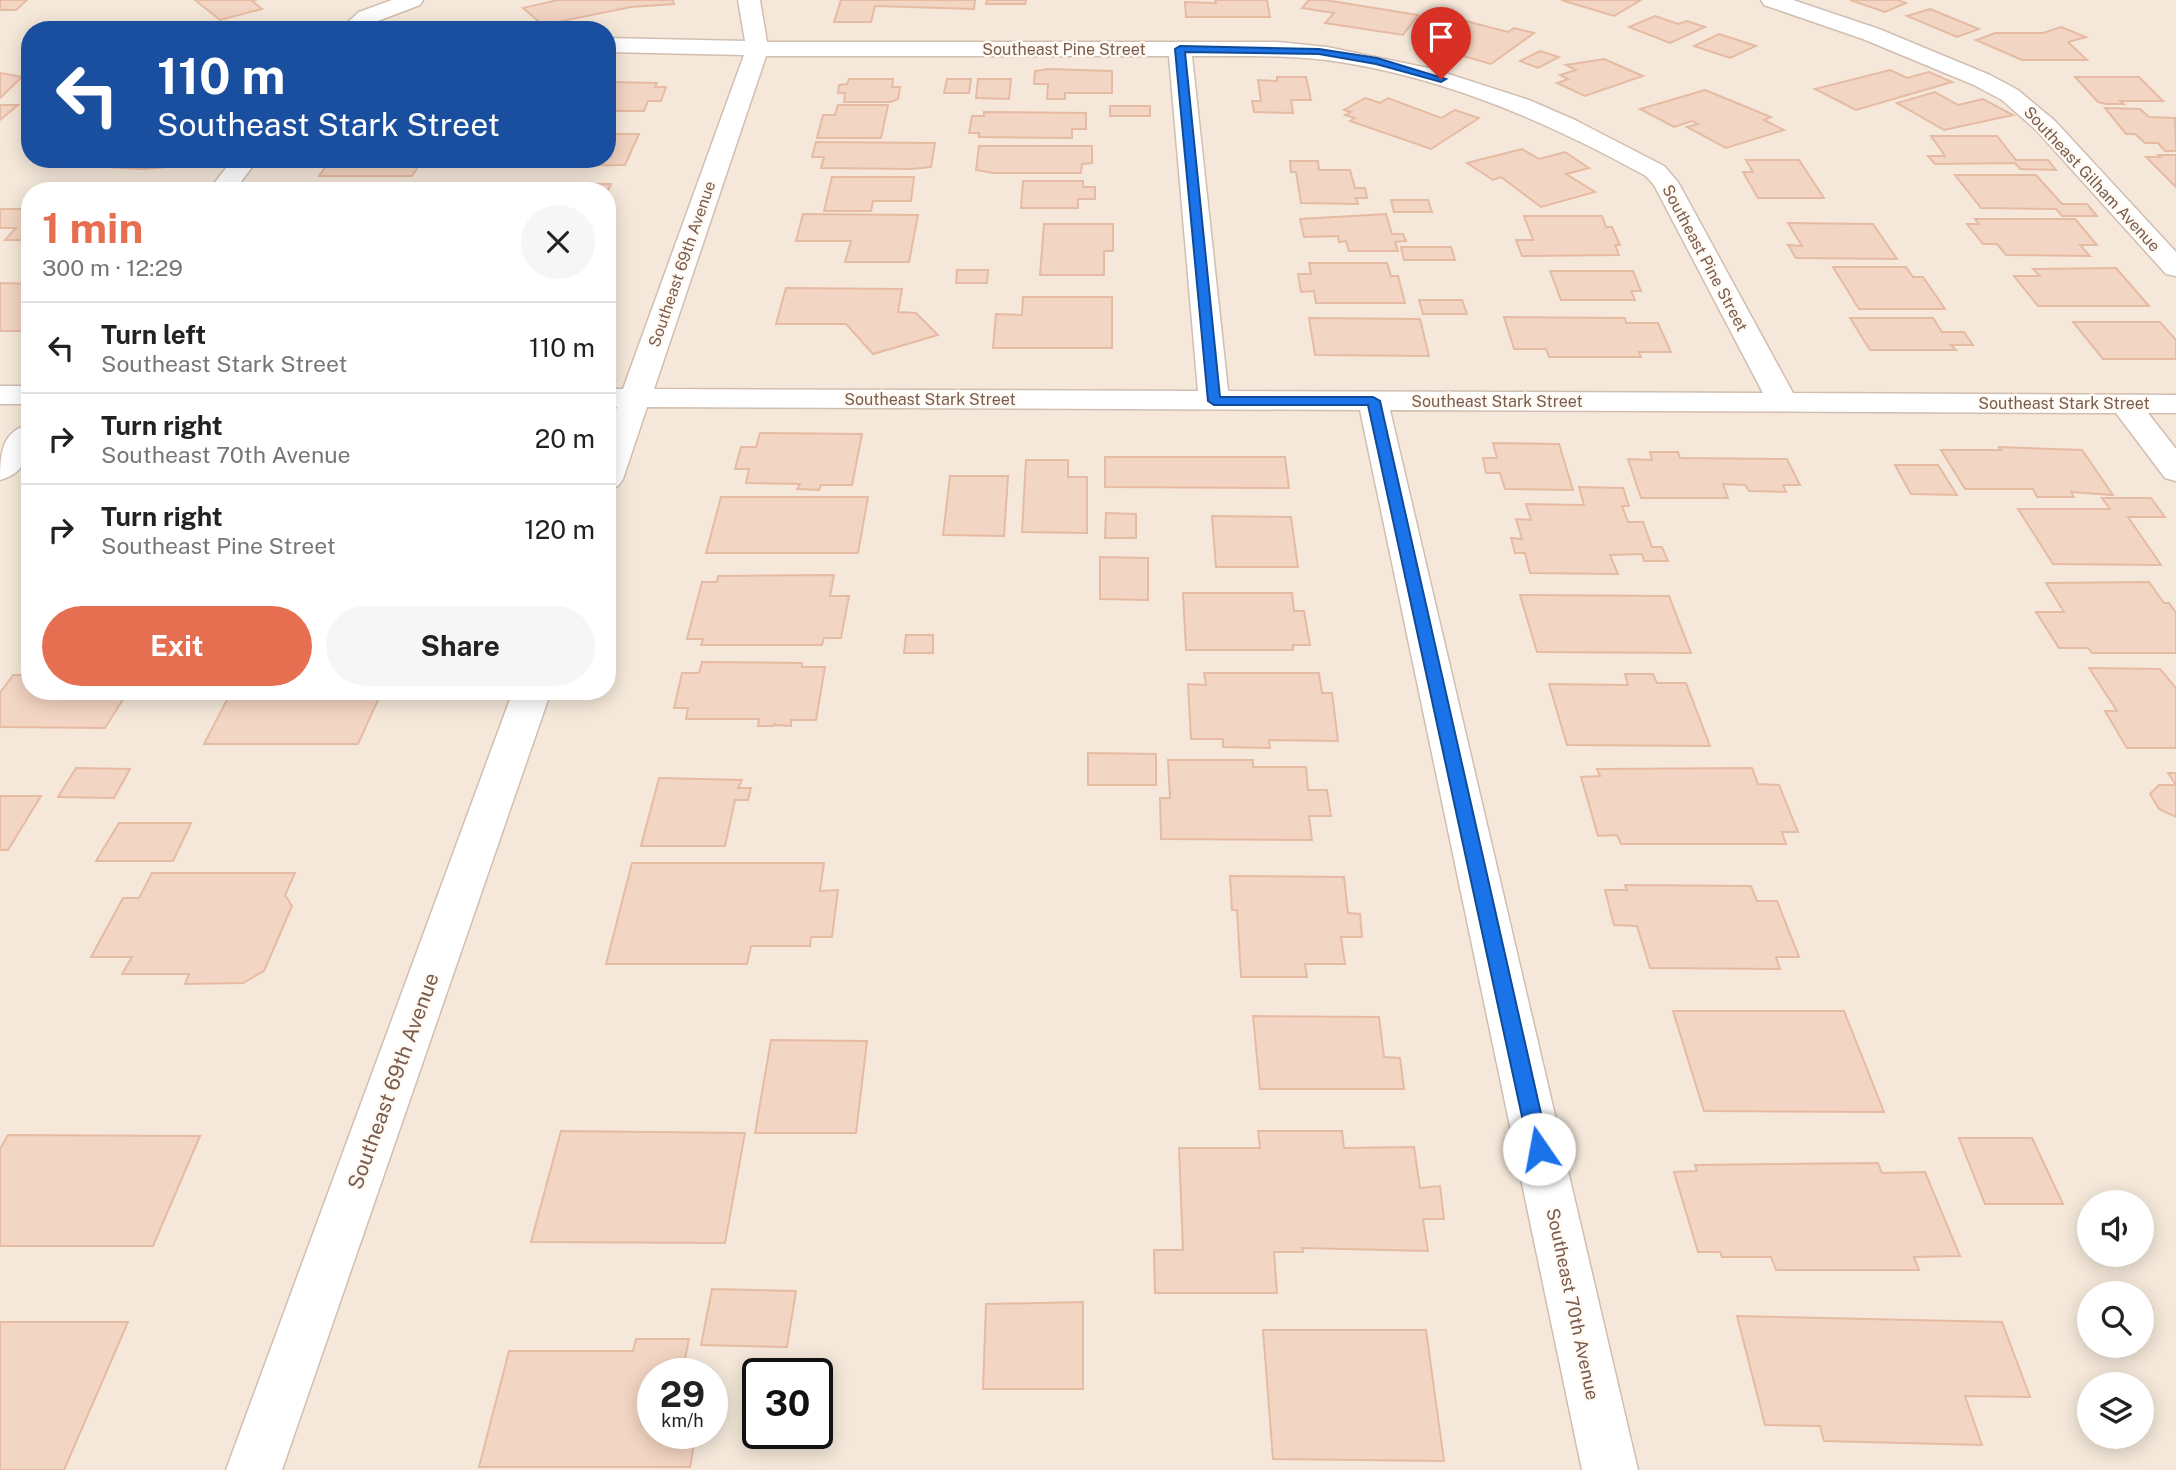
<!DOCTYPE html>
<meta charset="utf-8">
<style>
:root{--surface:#fff;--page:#f6f6f6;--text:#222;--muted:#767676;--line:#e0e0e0;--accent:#e76f51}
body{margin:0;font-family:"Public Sans",sans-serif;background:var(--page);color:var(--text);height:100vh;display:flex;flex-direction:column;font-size:26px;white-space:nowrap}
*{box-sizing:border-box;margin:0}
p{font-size:23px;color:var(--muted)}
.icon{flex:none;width:38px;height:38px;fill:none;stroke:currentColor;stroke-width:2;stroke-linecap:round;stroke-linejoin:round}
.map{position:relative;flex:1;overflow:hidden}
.panel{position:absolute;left:21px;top:182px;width:595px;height:518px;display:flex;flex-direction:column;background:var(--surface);border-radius:28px;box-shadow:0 4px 18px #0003}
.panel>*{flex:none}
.top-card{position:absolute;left:21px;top:21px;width:595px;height:147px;border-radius:28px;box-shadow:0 4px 18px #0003;background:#1a4fa0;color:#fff;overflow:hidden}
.fabs{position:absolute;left:2077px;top:1190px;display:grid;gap:14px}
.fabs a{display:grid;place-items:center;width:77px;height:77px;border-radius:50%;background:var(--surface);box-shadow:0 4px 18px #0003;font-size:35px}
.speed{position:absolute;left:637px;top:1358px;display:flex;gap:14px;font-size:35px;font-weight:700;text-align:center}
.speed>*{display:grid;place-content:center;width:91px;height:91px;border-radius:50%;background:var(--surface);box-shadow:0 4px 18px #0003;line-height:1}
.speed small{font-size:18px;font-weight:400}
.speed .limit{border:4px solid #111;border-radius:10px;background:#fff;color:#111}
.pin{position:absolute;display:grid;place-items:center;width:60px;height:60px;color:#fff;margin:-72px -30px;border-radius:50% 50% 50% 0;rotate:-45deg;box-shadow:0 0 7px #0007}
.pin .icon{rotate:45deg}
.me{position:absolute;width:77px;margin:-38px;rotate:348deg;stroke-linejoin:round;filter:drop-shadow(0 0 5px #0008)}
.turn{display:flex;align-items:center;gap:24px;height:147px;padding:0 21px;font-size:32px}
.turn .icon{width:91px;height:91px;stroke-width:2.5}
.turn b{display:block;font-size:49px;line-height:60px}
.round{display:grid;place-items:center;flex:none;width:74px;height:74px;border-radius:37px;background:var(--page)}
.overview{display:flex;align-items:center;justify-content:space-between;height:119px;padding:0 21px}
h1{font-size:42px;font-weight:700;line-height:52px;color:var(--accent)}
.action{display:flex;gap:14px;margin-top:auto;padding:14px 21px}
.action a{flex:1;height:80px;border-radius:42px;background:var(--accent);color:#fff;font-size:28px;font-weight:700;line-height:80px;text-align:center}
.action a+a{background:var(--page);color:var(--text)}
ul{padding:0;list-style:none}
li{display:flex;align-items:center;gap:21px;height:91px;padding:0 21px;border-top:2px solid var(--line)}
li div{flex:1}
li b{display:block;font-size:26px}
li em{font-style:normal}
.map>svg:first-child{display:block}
.residential{fill:#f5e8da;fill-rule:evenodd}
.building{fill:#f3d5c3;stroke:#e6bba3;stroke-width:2}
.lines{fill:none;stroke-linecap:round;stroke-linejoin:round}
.street-casing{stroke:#d1beb0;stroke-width:3}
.street{fill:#fff;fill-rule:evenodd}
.route{fill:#1a73e8;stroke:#114b97;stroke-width:2}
.labels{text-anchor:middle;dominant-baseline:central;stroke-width:5;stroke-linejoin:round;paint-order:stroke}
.far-street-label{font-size:16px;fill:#7a5c4d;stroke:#fffaf3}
.street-label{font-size:18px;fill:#7a5c4d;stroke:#fffaf3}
.near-street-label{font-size:21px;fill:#7a5c4d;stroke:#fffaf3}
</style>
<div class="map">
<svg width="2176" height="1470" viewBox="0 0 2176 1470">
<rect width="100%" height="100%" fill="#fdf6ec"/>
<!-- residential -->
<path class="residential" d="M0,0h2176v1470h-2176zM30,30h577v129h-577zM30,191h577v500h-577zM2090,1202h52v53h-52zM2090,1293h52v53h-52zM653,1374h59v59h-59zM758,1374h59v59h-59zM2090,1384h52v53h-52z"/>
<!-- building -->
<g class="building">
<polygon points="0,0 27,0 16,10 0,10"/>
<polygon points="195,0 257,0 252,1 262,9 220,20"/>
<polygon points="558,0 673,0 674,4 631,7 543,25 523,8"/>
<polygon points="841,0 975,0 974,9 875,6 871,22 834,22"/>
<polygon points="987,0 1026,0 1025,4 986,4"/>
<polygon points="1215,0 1267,0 1270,17 1186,17 1185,2 1216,3"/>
<polygon points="1309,0 1325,0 1418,15 1403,35 1325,23 1334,13 1302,8"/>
<polygon points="1561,0 1641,0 1614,16"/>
<polygon points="1850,0 1898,0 1906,3 1885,12"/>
<polygon points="1930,9 1979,29 1957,37 1907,16"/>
<polygon points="1655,16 1678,24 1687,21 1705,27 1670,43 1629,27"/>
<polygon points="1450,17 1508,32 1514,28 1534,33 1491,64 1456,54 1467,46 1454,43 1449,47 1418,38"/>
<polygon points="2061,27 2086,37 2068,42 2087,60 2022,60 1976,40 1995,33 2043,33"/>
<polygon points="1719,34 1756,46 1730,58 1694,46"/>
<polygon points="1540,51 1559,57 1538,68 1520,61"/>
<polygon points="1604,59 1643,76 1585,96 1557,83 1568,79 1560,75 1576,70 1566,65"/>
<polygon points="1048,69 1112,71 1112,93 1065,93 1065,99 1047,99 1048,84 1034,84 1035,71"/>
<polygon points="1890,70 1907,78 1929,72 1952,82 1856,110 1815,89"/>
<polygon points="0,73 22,77 0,98"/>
<polygon points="1277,77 1306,77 1311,100 1291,100 1293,113 1254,112 1252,101 1261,101 1258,80 1277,81"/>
<polygon points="2075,77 2139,77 2163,101 2120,101 2124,104 2106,104 2098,102"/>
<polygon points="849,79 893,79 892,87 900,87 898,99 891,102 844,102 845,93 838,93 839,85 847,84"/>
<polygon points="947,79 971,79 969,93 944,93"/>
<polygon points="978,79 1011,79 1009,99 976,98"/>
<polygon points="609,82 657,83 655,87 666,87 661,101 648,101 644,111 607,111"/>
<polygon points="1705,90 1771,117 1764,120 1784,130 1726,148 1687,127 1698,124 1692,121 1674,127 1640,109"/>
<polygon points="1935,92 1958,105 1983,99 2013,115 1944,130 1897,103"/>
<polygon points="1365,98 1380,103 1388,98 1441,118 1455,110 1479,118 1431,149 1350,121 1355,118 1345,115 1351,112 1344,110"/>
<polygon points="0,105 18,105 0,120"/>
<polygon points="838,105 888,105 881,138 817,138 823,115 835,115"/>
<rect x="1110" y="106" width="40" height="10"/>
<polygon points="2105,108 2140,109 2149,117 2175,118 2176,151 2165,151 2158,143 2145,143 2135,134 2126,134"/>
<polygon points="984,112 1086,113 1086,129 1072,129 1072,138 979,137 979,133 969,133 972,116 984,116"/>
<polygon points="607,134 639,134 625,165 504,166 507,159 607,159"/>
<polygon points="1931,136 1997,136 2016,160 2048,160 2056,170 2020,169 2015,163 1935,164 1928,156 1945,156"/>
<polygon points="816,142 935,143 931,167 912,169 821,168 824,157 812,157"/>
<polygon points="979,146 1092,146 1092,163 1082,164 1081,173 993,173 976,170"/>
<polygon points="1522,149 1539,159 1565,152 1589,168 1566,174 1595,192 1541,207 1501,177 1493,180 1467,163"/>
<polygon points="2158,155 2176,155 2176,187 2146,157 2160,157"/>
<polygon points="97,159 175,159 168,167 143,169 91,166"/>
<polygon points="331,159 423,159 412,176 319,176"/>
<polygon points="1746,160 1799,160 1824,198 1758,198 1743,172 1753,172"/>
<polygon points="1290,161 1318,161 1319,170 1350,170 1355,188 1365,188 1367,198 1356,198 1358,204 1301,203 1296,172 1291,172"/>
<polygon points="1955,175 2036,175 2062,204 2087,204 2097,216 2062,216 2056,209 1981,208"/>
<polygon points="832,177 914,177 911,201 873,201 871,211 824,211"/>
<polygon points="1023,181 1083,181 1083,187 1095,187 1095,199 1078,199 1078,208 1021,208"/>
<polygon points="543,184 611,184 607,192 540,191"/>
<polygon points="311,186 407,186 405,191 297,191"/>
<polygon points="88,187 142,187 138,191 84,191"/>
<polygon points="1391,200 1428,200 1432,212 1394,212"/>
<polygon points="0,209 30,209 30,240 5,240 16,228 0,228"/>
<polygon points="803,214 918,215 909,262 845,262 851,241 796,241"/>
<polygon points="1386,214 1392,234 1403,234 1406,241 1395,242 1398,251 1349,251 1346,241 1339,242 1338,236 1304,237 1300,219"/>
<polygon points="1524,216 1602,216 1606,227 1612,227 1620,245 1615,245 1619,255 1522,256 1516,240 1533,240"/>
<polygon points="1975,219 2075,219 2097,245 2080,245 2090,256 2006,255 1997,244 1983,244 1967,224 1979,224"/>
<polygon points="1788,223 1873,224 1897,259 1796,258 1788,245 1802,246"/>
<polygon points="1044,224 1113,224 1113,251 1104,251 1104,275 1040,275"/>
<polygon points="1401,247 1451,247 1455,260 1404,260"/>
<polygon points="1309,263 1387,263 1391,276 1398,276 1405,303 1316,303 1314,291 1301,292 1298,274 1311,274"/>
<polygon points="1833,267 1906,267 1913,277 1923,277 1945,309 1859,309"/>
<polygon points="2116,268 2149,306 2038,306 2014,276 2040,276 2033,269"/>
<polygon points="957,270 988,270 987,283 956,283"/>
<polygon points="1550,271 1633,271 1641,291 1631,291 1635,300 1561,300"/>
<polygon points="0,283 30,284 30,326 26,331 0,331"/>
<polygon points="786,288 902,289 898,312 916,313 938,335 873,354 846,324 776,324"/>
<polygon points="1023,297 1112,297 1112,348 993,348 996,314 1022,315"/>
<polygon points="1419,300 1462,300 1467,314 1423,314"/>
<polygon points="1504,317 1625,318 1626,323 1658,323 1671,352 1639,352 1641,357 1549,357 1546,349 1514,349"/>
<polygon points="1309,318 1420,319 1429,356 1315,355"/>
<polygon points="1850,318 1933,318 1942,332 1964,332 1973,345 1951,345 1956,350 1870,350"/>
<polygon points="2073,322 2160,322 2176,340 2176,359 2103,359"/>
<polygon points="760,433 862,434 852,485 821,485 819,490 797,489 800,484 746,483 749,469 735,469 741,447 756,447"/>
<polygon points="1493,443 1559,444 1573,490 1505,489 1500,473 1486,473 1483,458 1497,458"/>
<polygon points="1999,447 2082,450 2113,495 2071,492 2074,497 2037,497 2033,489 1965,489 1941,450 2001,450"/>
<polygon points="1650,452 1678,452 1680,458 1787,459 1800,485 1783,485 1786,492 1749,491 1745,485 1723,484 1728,498 1641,498 1628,459 1652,460"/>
<polygon points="1105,457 1285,457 1289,488 1105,487"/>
<polygon points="1026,460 1068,460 1068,477 1087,477 1087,533 1022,532"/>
<polygon points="1895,465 1938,465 1957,495 1911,494"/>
<polygon points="950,476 1008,476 1004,536 943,535"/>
<polygon points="1579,487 1623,488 1629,506 1622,506 1628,522 1643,522 1652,547 1662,547 1668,561 1644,561 1642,554 1610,555 1618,574 1530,573 1525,553 1515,553 1511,538 1522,539 1516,519 1531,520 1526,504 1584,505"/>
<polygon points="721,497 868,497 858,553 706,553"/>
<polygon points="2102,498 2151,498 2165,517 2128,517 2161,565 2053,564 2018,509 2110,509"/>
<polygon points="1106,513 1136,514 1136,538 1105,538"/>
<polygon points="1212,516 1291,517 1298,567 1216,567"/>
<polygon points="1100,557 1148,558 1148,600 1100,599"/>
<polygon points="834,575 830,596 849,596 841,638 824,638 822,645 701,645 703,639 687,639 702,582 717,582 718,576"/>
<polygon points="2149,582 2164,603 2169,603 2176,613 2176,653 2092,653 2088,648 2059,648 2036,612 2064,612 2046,583"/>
<polygon points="1183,593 1292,593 1294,611 1304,611 1310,645 1293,645 1293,650 1186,650"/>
<polygon points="1520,595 1669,596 1691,653 1537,652"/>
<polygon points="906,635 933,635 933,653 904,653"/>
<polygon points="702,662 802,663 802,667 825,667 816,720 791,720 791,726 774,725 775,723 773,726 758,726 759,719 686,719 688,708 674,708 682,673 699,673"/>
<polygon points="2089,668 2160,669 2176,688 2176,748 2127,748 2105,711 2117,711"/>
<polygon points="1204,673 1319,673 1322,693 1332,693 1338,741 1269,740 1270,748 1223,747 1223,739 1191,739 1188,684 1206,685"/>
<polygon points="1625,674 1653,674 1657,683 1686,683 1710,746 1567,745 1549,684 1628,685"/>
<polygon points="13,675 30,675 30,691 127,693 105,728 0,727 0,693"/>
<polygon points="217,691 382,691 358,744 204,744 229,696 214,696"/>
<polygon points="1088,753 1156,754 1156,785 1088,785"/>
<polygon points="1168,760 1253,760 1253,767 1306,767 1308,790 1327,790 1331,816 1309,816 1312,840 1161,839 1160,798 1170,798"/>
<polygon points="76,768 130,769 114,798 58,797"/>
<polygon points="1752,768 1758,784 1779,785 1798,832 1782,832 1786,844 1621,844 1617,835 1598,836 1581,777 1600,776 1597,769"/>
<polygon points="2168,773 2176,773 2176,817 2159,809 2150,794 2159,785 2176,785"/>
<polygon points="659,778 742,780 738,788 751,788 748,800 735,800 725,846 641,846"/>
<polygon points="0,796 41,796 8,850 0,850"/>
<polygon points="119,823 191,823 173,861 96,861"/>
<polygon points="632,863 824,863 820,891 838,890 832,937 811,937 810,946 751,946 747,964 606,964"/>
<polygon points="152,873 295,873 285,895 292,906 264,971 243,983 185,984 189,974 122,974 132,957 91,957 123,898 139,898"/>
<polygon points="1230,876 1344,877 1348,913 1360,914 1362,937 1341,937 1345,964 1305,964 1307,977 1241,977 1237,910 1232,910"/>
<polygon points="1625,885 1751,886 1757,901 1777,901 1799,957 1776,957 1780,969 1650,968 1637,926 1614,925 1605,890 1627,890"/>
<polygon points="1673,1011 1844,1011 1884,1112 1704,1111"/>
<polygon points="1253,1016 1379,1017 1384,1057 1400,1058 1404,1089 1260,1089"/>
<polygon points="771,1040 867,1041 856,1133 755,1133"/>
<polygon points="561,1131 745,1133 725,1243 531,1242"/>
<polygon points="1258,1131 1342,1131 1344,1148 1414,1147 1420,1188 1440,1186 1444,1219 1423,1219 1428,1251 1302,1248 1303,1252 1274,1252 1277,1293 1155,1293 1154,1250 1183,1250 1179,1148 1260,1148"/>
<polygon points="8,1135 200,1136 153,1246 0,1246 0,1149"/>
<polygon points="1959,1138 2032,1138 2063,1204 1985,1204"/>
<polygon points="1878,1163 1882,1173 1925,1172 1960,1256 1914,1257 1919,1270 1776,1270 1771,1257 1722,1257 1720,1252 1698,1252 1674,1172 1697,1171 1695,1165"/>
<polygon points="712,1289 796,1291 787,1347 701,1345"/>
<polygon points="1083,1302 1083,1389 983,1389 986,1304"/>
<polygon points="1737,1316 2002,1322 2030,1397 1965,1396 1982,1445 1824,1441 1820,1426 1765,1425"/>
<polygon points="0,1322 128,1322 64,1470 0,1470"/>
<polygon points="1263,1330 1426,1330 1444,1461 1273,1459"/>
<polygon points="636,1339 689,1339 682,1374 653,1374 653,1433 696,1433 690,1467 479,1467 509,1351 633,1351"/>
</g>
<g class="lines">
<defs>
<g id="street">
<polygon points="392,0 423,0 420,5 375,22 364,30 339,30 359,12"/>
<path d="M738,0h22l7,42h511l49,5 106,22 96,31 46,20 89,46 14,16 115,211 383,2v18h-28l28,36v32l-11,-3 -49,-65 -726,-3 248,1060h-56l-222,-1060 -713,-3 -24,72 -5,7 -11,3v-56l10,-26h-10v-18h16l121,-334 -137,-3v-14l138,3zM766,56h403l29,335 -544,-2zM1192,56c45,0 89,-1 134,4 114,15 220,61 320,116l8,9 109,208 -535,-2z"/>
<polygon points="1761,0 1793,0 1879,29 1990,75 2018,90 2055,121 2176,252 2176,276 2166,274 2037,131 2002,100 1974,85 1863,39 1764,5"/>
<polygon points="233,159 258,159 234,191 208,191"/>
<rect x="0" y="386" width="30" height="18"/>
<path d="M30,424c0,25 -1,48 -30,56 0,-25 1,-49 30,-56z"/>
<polygon points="513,691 551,691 282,1470 226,1470"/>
</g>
</defs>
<!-- street casing -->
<use href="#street" class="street-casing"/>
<!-- street -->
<use href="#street" class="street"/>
</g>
<!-- route -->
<polygon class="route" points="1180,46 1319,49 1377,58 1446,79 1441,82 1376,64 1319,54 1185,52 1220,397 1373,397 1380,401 1549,1149 1546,1155 1539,1158 1532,1155 1529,1149 1368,405 1214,405 1208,401 1175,49"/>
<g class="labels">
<!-- far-street labels -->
<g class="far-street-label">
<text x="1064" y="49">Southeast Pine Street</text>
<text transform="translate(2092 179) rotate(47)">Southeast Gilham Avenue</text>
<text transform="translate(1705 258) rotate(62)">Southeast Pine Street</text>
<text transform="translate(682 264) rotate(-71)">Southeast 69th Avenue</text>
<text x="930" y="399">Southeast Stark Street</text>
<text x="1497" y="401">Southeast Stark Street</text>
<text x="2064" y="403">Southeast Stark Street</text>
</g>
<!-- street labels -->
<g class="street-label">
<text transform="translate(1573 1304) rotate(78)">Southeast 70th Avenue</text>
</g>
<!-- near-street labels -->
<g class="near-street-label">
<text transform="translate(393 1081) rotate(-70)">Southeast 69th Avenue</text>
</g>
</g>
</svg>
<div class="fabs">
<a><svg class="icon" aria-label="sound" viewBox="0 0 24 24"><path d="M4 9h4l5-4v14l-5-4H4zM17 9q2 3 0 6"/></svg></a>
<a><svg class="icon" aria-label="search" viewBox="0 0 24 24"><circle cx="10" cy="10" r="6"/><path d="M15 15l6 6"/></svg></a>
<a><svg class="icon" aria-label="layers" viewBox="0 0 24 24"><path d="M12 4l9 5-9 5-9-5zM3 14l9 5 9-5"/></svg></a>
</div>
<div class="speed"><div>29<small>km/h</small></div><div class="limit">30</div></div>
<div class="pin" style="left:1441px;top:79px;background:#d93025"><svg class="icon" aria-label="arrive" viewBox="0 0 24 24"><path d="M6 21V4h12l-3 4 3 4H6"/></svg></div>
<svg class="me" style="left:1539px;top:1149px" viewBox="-20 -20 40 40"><circle r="19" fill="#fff"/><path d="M0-13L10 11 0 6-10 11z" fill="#1a73e8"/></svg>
<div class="top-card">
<div class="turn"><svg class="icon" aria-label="left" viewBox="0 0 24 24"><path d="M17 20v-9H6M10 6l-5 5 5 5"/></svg><div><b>110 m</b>Southeast Stark Street</div></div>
</div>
<section class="panel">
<div class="overview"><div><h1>1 min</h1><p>300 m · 12:29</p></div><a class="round"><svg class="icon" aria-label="close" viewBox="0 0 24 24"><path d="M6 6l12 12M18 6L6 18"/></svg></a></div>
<ul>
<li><svg class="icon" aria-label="left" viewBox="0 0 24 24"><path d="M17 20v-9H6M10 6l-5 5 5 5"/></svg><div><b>Turn left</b><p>Southeast Stark Street</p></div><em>110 m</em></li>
<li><svg class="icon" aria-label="right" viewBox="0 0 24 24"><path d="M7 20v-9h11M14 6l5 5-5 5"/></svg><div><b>Turn right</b><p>Southeast 70th Avenue</p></div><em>20 m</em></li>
<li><svg class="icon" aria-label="right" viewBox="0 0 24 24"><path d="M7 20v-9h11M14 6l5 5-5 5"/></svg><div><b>Turn right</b><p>Southeast Pine Street</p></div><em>120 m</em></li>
</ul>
<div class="action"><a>Exit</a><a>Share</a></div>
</section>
</div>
